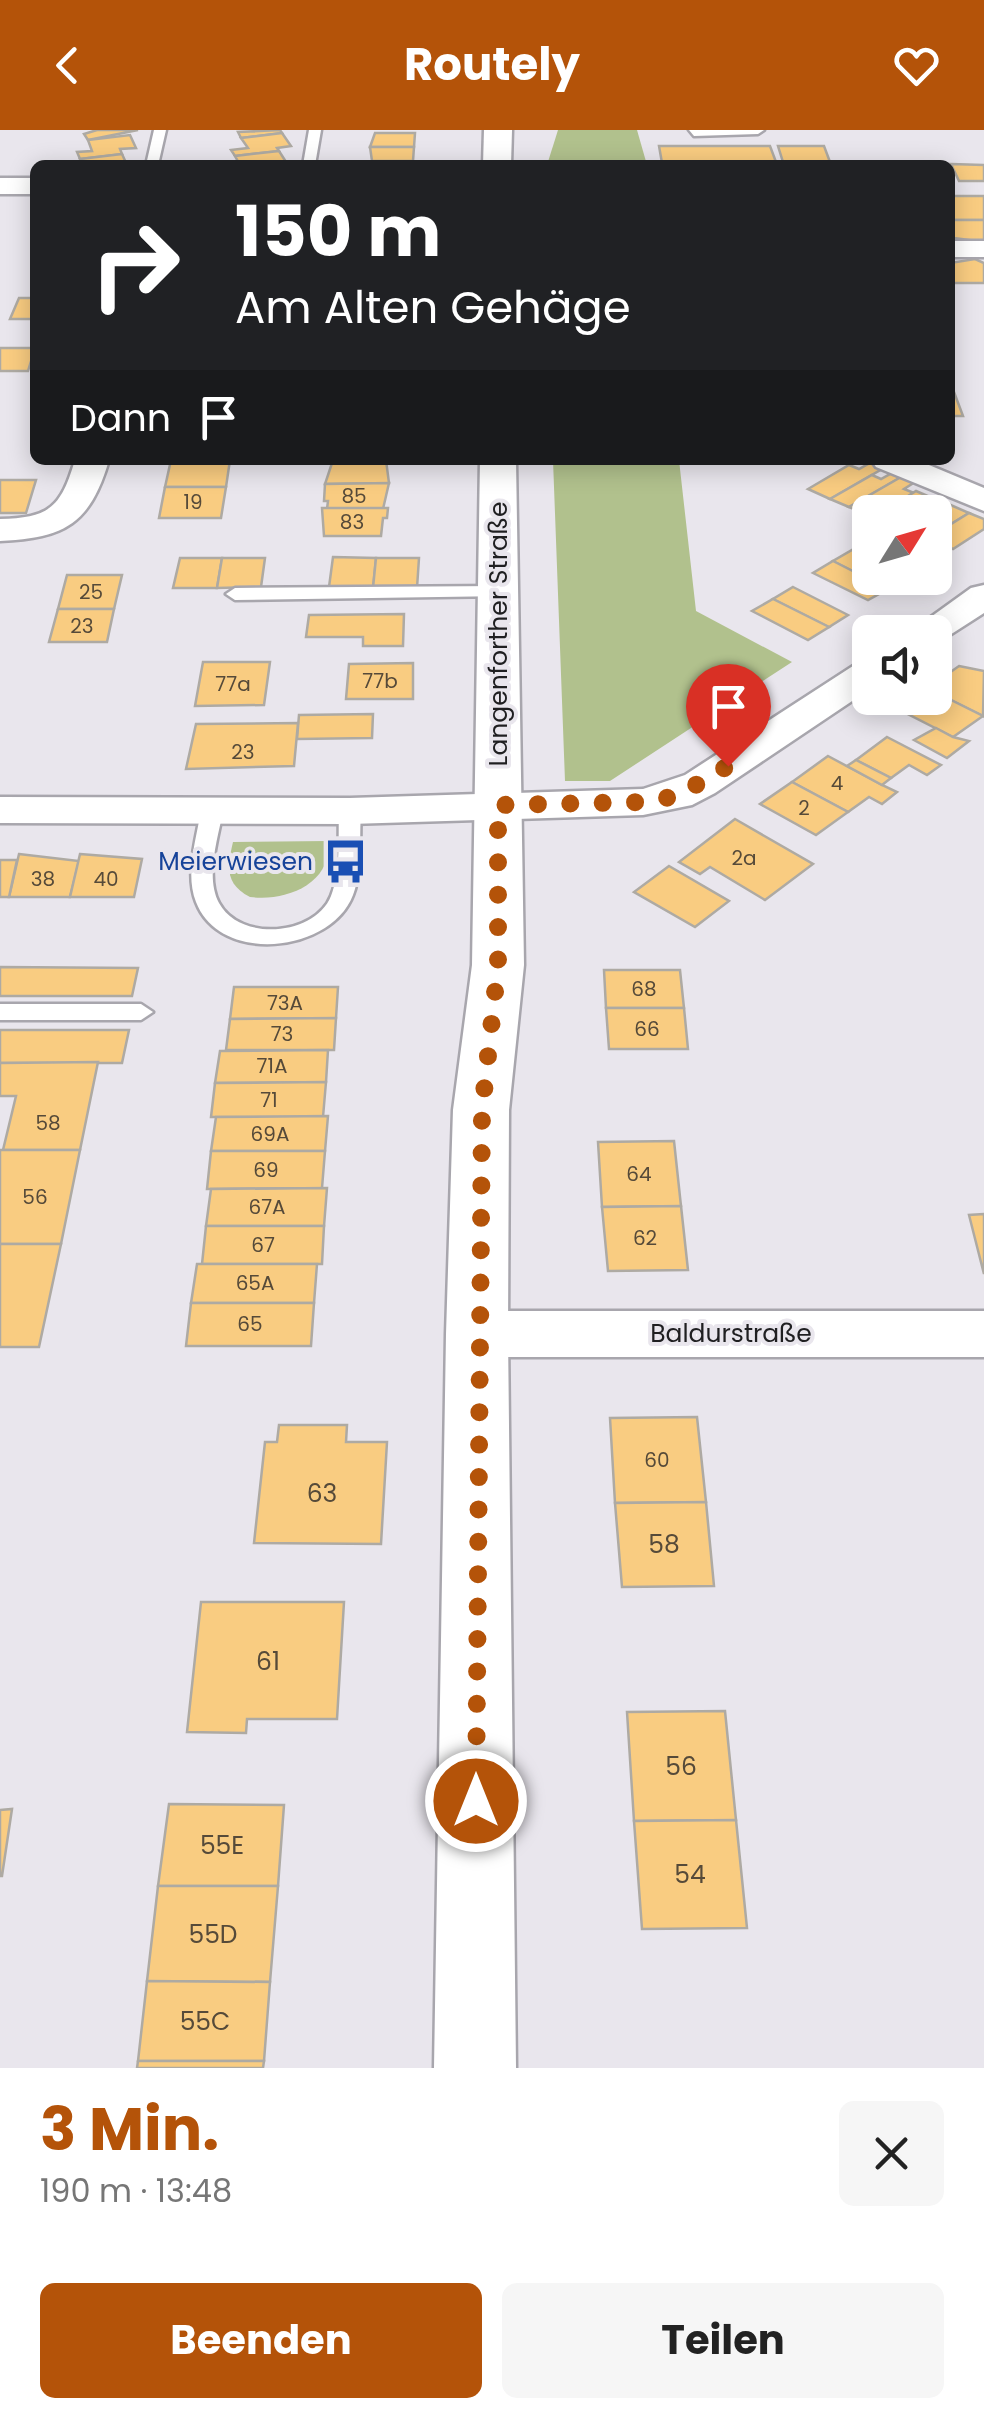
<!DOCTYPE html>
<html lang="de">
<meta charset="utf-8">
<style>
:root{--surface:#fff;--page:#f6f6f6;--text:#222;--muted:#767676;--accent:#b45309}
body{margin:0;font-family:Poppins,sans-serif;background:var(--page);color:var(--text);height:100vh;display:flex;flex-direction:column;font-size:38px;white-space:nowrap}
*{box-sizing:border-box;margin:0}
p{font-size:32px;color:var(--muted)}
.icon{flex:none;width:55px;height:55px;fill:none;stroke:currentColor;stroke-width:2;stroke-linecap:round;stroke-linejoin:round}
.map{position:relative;height:1938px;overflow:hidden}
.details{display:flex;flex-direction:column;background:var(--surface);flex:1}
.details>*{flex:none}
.banner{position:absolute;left:30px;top:30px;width:925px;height:305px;border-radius:15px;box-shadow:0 5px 25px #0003;background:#202124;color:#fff;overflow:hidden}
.needle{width:65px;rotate:53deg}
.tools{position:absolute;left:852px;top:365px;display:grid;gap:20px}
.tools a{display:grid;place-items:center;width:100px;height:100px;border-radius:15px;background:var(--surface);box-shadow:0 5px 25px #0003;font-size:50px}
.pin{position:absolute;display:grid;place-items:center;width:85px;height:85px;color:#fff;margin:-102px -42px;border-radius:50% 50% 50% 0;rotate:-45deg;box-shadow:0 0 10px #0007}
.pin .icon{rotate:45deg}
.me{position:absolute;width:110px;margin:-55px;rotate:0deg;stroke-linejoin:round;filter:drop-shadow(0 0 8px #0008)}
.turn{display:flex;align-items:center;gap:35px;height:210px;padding:0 40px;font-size:45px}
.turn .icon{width:130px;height:130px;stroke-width:2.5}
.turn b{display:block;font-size:70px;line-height:85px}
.then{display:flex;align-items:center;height:95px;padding:0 40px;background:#0003;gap:20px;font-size:38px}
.round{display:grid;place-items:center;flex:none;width:105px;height:105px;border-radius:15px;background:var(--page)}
.overview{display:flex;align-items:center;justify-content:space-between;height:170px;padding:0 40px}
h1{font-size:60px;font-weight:700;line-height:75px;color:var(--accent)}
.action{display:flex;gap:20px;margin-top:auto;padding:20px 40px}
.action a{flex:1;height:115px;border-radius:15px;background:var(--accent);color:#fff;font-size:40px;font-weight:700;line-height:115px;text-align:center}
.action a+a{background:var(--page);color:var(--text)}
header{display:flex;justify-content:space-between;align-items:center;height:130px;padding:0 40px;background:var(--accent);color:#fff;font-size:45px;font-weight:700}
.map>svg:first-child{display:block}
.green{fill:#b1c18d}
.building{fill:#f9cc81;stroke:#aeaaa3;stroke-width:2.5}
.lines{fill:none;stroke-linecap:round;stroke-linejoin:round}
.service-casing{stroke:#a8a6ad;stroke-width:5}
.minor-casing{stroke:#a8a6ad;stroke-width:5}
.secondary-casing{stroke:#a8a6ad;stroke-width:5}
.service{fill:#fff;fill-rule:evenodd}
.minor{fill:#fff;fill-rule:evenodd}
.secondary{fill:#fff;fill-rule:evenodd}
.route{stroke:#b45309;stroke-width:18;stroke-dasharray:0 32.4}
.labels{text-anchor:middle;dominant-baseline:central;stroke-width:8;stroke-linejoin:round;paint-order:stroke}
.number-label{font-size:20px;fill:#564a39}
.street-label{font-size:25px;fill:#1f1f21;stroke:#e9e6ed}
.transit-label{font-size:25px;fill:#164399;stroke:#e9e6ed;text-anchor:end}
.near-number-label{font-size:25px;fill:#564a39}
</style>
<header><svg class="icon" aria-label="back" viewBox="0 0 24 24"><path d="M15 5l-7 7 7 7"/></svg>Routely<svg class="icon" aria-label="heart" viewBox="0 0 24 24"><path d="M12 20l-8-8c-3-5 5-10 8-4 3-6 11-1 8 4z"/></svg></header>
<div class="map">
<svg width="984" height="1938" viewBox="0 0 984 1938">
<rect width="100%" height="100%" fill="#e9e6ed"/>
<!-- green -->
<g class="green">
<polygon points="558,0 637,0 647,35 547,35"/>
<polygon points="553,330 679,330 696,481 792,532 610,651 565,651"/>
<path d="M328,711c5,43 -43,61 -78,56 -25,-13 -23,-30 -17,-55z"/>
</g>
<!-- building -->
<g class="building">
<polygon points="97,0 138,0 88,10 84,4"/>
<polygon points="280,0 282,3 241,8 238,2"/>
<polygon points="282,3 291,16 277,18 279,21 235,26 231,20 248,18 241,8"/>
<polygon points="375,3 415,3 414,17 370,17"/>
<polygon points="130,5 136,18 120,19 122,24 80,29 77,22 92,21 88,10"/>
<polygon points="659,16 770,16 776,32 662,33"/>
<polygon points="778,16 824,16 830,32 783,32"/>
<polygon points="370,17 414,17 413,31 372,31"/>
<polygon points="279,21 288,35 240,35 235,26"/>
<polygon points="122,24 127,35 83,35 80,29"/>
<polygon points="951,34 984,35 984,51 959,51"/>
<polygon points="954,66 984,66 984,90 950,90 950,67"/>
<polygon points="950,90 984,90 984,112 954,108"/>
<polygon points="975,129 984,133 984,153 950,153 950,133"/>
<polygon points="19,168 35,168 35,189 10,189"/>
<polygon points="0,218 35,218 28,241 0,241"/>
<polygon points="950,254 951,254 963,286 950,286"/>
<polygon points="171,330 230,330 226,357 165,357"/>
<polygon points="333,330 386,330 389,353 325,354"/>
<polygon points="870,333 882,339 830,369 808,359 849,335 859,339"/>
<polygon points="892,343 901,347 849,377 830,369 872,345 881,349"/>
<polygon points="901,347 915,352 904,359 914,363 881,382 870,382 870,386 849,377"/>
<polygon points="0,350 36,350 26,383 0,383"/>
<polygon points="389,353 383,379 327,379 328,371 324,371 325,354"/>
<polygon points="165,357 226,357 221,388 159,388"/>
<polygon points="916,361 930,367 910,379 897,373"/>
<polygon points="930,367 944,374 929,382 904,382"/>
<polygon points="946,373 969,383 935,404 935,382 929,382"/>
<polygon points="322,378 388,378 387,388 383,388 381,406 324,406"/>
<polygon points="969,383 984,389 984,399 953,419 935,411 935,404"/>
<polygon points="852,420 870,429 870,448 906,448 888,459 833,431"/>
<polygon points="333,427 376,428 373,458 329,457"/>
<polygon points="180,428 222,428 217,458 173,458"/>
<polygon points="222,428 265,428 261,457 217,458"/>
<polygon points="376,428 419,428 417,458 373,458"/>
<polygon points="833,431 888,459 868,470 813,443"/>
<polygon points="67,445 122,445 114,479 58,479"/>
<polygon points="793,457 848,485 829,497 773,469"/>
<polygon points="773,469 829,497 808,510 752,481"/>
<polygon points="58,479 114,479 107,512 49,512"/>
<polygon points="404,484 403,516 363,516 363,507 306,507 309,485"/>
<polygon points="203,532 270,532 264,575 195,576"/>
<polygon points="413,533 413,569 346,569 349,534"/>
<polygon points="959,536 984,541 983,586 935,562 935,553"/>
<polygon points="935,562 983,586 953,607 898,579 914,568 935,568"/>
<polygon points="373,584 372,608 297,609 299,585"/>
<polygon points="298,593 294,636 186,639 196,594"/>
<polygon points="936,598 953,607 969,611 947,628 914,610"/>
<polygon points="887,607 941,635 927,645 909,635 891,648 856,630"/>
<polygon points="828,626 882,655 897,662 882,674 869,667 848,682 792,652"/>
<polygon points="856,630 891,648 882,655 847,636"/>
<polygon points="792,652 848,682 816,705 760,674"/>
<polygon points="735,689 813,734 765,770 710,737 700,744 679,732"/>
<polygon points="19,724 79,731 70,767 9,767"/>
<polygon points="80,724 142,729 134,767 70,767"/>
<polygon points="0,730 17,730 9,767 0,767"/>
<polygon points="669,736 729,771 695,797 634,762"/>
<polygon points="0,837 138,838 132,866 0,866"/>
<polygon points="604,840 680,840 684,878 606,878"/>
<polygon points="234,857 338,857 336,888 230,889"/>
<polygon points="606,878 684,878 688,919 609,919"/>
<polygon points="336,888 334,920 226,920 230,889"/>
<polygon points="0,900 129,900 122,933 0,933"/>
<polygon points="328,920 326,952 215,953 220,921"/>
<polygon points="98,932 80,1020 3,1020 16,966 0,966 0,933"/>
<polygon points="326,952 323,987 211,987 215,953"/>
<polygon points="328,986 325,1021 211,1021 216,987"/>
<polygon points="674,1011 681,1076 602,1077 598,1012"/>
<polygon points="0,1020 80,1020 61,1114 0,1114"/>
<polygon points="211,1021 325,1021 322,1058 207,1059"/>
<polygon points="327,1058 324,1096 206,1096 211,1059"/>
<polygon points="681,1076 688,1140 608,1141 602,1077"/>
<polygon points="984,1084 984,1144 969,1085"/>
<polygon points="206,1096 324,1096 322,1134 202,1134"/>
<polygon points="0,1114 61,1114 39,1217 0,1217"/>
<polygon points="197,1134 317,1134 314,1173 191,1173"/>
<polygon points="191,1173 314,1173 311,1216 186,1216"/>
<polygon points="697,1287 706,1372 615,1373 610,1288"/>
<polygon points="279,1295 347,1295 346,1312 387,1312 381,1414 254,1413 265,1312 277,1312"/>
<polygon points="706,1372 714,1456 622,1457 615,1373"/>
<polygon points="201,1472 344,1472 337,1589 247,1589 246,1603 187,1602"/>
<polygon points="725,1581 736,1690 634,1691 627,1582"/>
<polygon points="169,1674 284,1675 278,1756 158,1756"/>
<polygon points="12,1679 2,1746 0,1746 0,1680"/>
<polygon points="736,1690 747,1798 642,1799 634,1691"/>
<polygon points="158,1756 278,1756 270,1852 147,1851"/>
<polygon points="147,1851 270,1852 264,1931 138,1931"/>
<polygon points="138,1931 264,1931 263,1938 137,1938"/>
</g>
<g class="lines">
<defs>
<g id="service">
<polygon points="154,0 166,0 158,35 146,35"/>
<polygon points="309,0 321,0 315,35 303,35"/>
<polygon points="689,0 764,0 758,4 694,6"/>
<polygon points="499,456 508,462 506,466 235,470 226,464 235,458"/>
<path d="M212,674l11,7c-5,27 -18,66 -4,92 21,39 96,33 112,-7 10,-25 7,-58 8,-85l3,-5h16l3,5c-2,27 2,59 -8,84 -22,58 -133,70 -157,7 -11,-28 0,-62 5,-91z"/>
<polygon points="0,874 141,874 153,882 141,890 0,890"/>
</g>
<g id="minor">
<rect x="0" y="48" width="35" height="16"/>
<rect x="950" y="111" width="34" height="16"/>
<path d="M75,330h34c-19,64 -44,78 -109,81v-22c50,-1 61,-12 75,-59z"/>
<polygon points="871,330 917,330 984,358 984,381 876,337"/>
<polygon points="984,455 984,483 942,510 935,512 935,502 910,502 971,458"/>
<polygon points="870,530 870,559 715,663 692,675 643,685 350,694 0,693 0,667 350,668 643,659 685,645 856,534"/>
<polygon points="477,1181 984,1181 984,1227 477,1227 457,1220 449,1204 457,1188"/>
</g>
<g id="secondary">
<polygon points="484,0 512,0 511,35 483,35"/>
<polygon points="480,330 516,330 524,835 509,980 508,1204 516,1938 434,1938 446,1204 453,980 472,835"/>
</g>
</defs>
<!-- service casing -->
<use href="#service" class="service-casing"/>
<!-- minor casing -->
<use href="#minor" class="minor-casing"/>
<!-- secondary casing -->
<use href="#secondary" class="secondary-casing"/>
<!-- service -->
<use href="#service" class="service"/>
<!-- minor -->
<use href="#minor" class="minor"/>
<!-- secondary -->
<use href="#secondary" class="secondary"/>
</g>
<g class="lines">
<!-- route -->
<polyline class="route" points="476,1671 482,980 498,835 498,675 643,672 677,666 728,636"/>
</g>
<!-- icons -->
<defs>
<symbol id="bus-bare" viewBox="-9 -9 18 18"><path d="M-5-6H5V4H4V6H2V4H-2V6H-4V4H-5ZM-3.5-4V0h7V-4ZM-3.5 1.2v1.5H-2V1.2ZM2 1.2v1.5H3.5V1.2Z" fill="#1a4fb4" stroke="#e9e6ed" stroke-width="2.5" paint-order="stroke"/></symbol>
</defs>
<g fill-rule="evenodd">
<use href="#bus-bare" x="314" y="700" width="63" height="63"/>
</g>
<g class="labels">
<!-- number labels -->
<g class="number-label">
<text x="354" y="366">85</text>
<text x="193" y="372">19</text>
<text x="352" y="392">83</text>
<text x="91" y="462">25</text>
<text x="82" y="496">23</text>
<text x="380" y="551">77b</text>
<text x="233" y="554">77a</text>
<text x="243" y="622">23</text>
<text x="837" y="653">4</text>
<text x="804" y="678">2</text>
<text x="744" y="728">2a</text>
<text x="43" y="749">38</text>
<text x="106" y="749">40</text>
<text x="644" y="859">68</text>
<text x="285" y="873">73A</text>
<text x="647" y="899">66</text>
<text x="282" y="904">73</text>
<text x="272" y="936">71A</text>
<text x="269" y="970">71</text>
<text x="48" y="993">58</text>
<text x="270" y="1004">69A</text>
<text x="266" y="1040">69</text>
<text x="639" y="1044">64</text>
<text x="35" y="1067">56</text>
<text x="267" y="1077">67A</text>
<text x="645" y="1108">62</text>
<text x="263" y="1115">67</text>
<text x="255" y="1153">65A</text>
<text x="250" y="1194">65</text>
<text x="657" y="1330">60</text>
</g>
<!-- street labels -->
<g class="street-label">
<text transform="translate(498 504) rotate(-90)">Langenforther Straße</text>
<text x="731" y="1203">Baldurstraße</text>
</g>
<!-- transit labels -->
<g class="transit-label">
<text x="313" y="731">Meierwiesen</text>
</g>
<!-- near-number labels -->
<g class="near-number-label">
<text x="322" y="1363">63</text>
<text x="664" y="1414">58</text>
<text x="268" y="1531">61</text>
<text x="681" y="1636">56</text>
<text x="222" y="1715">55E</text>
<text x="690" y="1744">54</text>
<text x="213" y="1804">55D</text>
<text x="205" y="1891">55C</text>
</g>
</g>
</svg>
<div class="tools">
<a><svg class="needle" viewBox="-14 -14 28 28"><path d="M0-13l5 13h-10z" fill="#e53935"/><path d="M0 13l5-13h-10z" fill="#767676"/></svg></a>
<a><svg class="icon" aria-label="sound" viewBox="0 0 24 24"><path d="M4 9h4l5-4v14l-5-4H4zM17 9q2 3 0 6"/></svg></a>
</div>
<div class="pin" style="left:728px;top:636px;background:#d93025"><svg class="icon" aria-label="arrive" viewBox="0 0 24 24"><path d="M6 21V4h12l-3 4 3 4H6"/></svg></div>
<svg class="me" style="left:476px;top:1671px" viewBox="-20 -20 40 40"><circle r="17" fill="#b45309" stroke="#fff" stroke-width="3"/><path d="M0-11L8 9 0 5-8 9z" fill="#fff"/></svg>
<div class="banner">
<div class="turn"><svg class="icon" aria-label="right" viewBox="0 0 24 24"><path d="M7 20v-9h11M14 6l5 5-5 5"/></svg><div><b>150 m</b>Am Alten Gehäge</div></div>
<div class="then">Dann<svg class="icon" aria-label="arrive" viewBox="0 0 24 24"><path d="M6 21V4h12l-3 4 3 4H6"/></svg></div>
</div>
</div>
<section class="details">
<div class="overview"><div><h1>3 Min.</h1><p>190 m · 13:48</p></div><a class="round"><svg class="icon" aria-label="close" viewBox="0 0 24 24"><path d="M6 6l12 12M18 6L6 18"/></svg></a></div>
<div class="action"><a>Beenden</a><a>Teilen</a></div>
</section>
